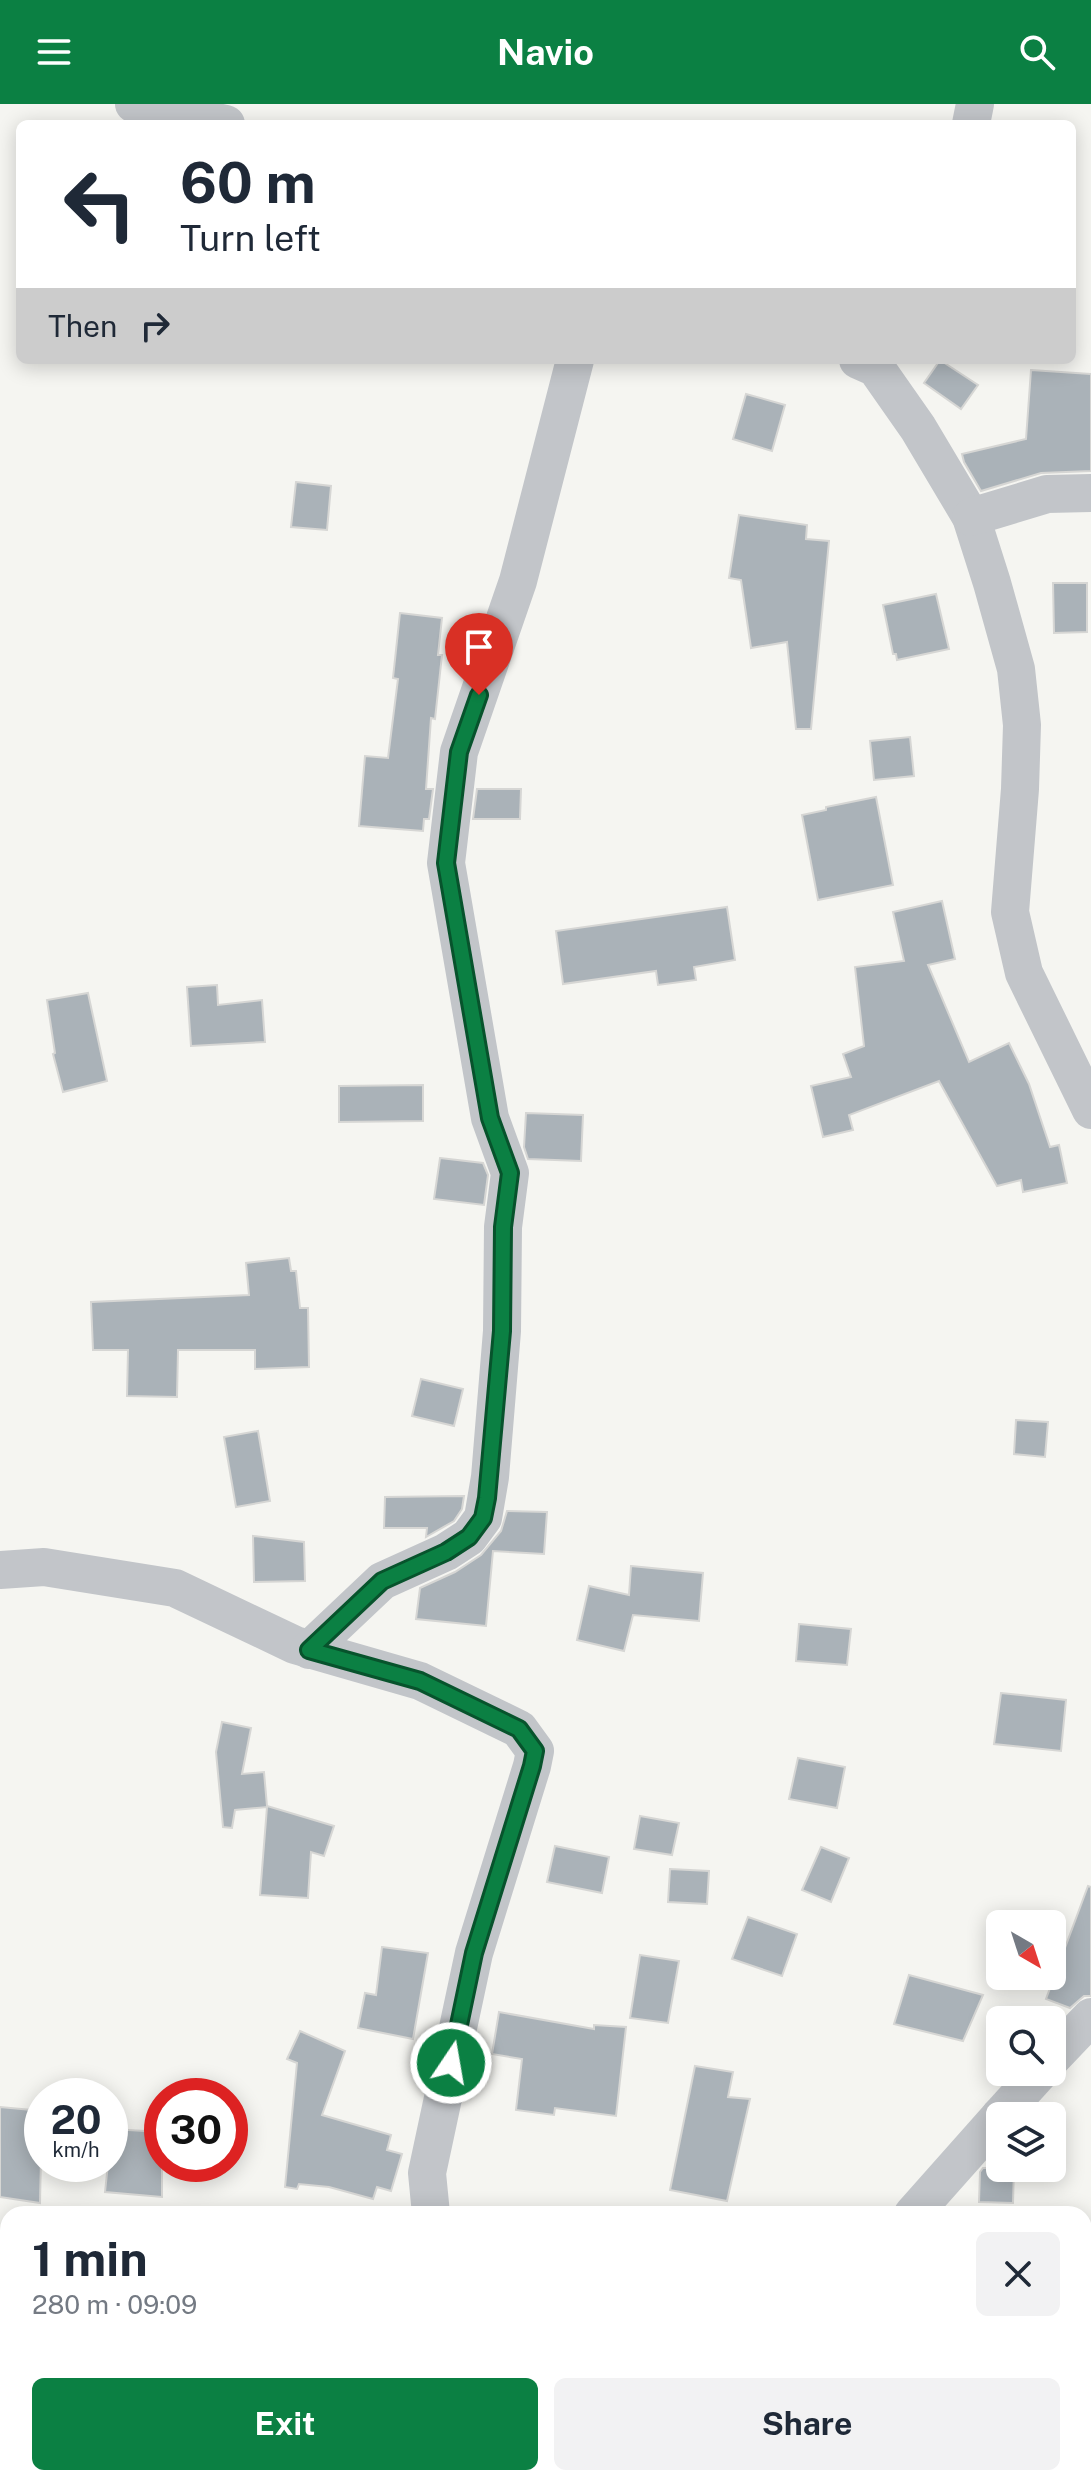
<!DOCTYPE html>
<meta charset="utf-8">
<style>
:root{--surface:#fff;--page:#f2f2f3;--text:#1f2937;--muted:#747a83;--accent:#0b8043}
body{margin:0;font-family:"Public Sans",sans-serif;background:var(--page);color:var(--text);height:100vh;display:flex;flex-direction:column;font-size:30px;white-space:nowrap}
*{box-sizing:border-box;margin:0}
p{font-size:26px;color:var(--muted)}
.icon{flex:none;width:44px;height:44px;fill:none;stroke:currentColor;stroke-width:2;stroke-linecap:round;stroke-linejoin:round}
.map{position:relative;flex:1;overflow:hidden}
.sheet{position:absolute;left:0px;top:2102px;width:1092px;height:280px;display:flex;flex-direction:column;background:var(--surface);border-radius:24px 24px 0 0;box-shadow:0 4px 20px #0003}
.sheet>*{flex:none}
.guide{position:absolute;left:16px;top:16px;width:1060px;height:244px;border-radius:12px;box-shadow:0 4px 20px #0003;background:#fff;color:var(--text);overflow:hidden}
.needle{width:52px;rotate:141deg}
.buttons{position:absolute;left:986px;top:1806px;display:grid;gap:16px}
.buttons a{display:grid;place-items:center;width:80px;height:80px;border-radius:12px;background:var(--surface);box-shadow:0 4px 20px #0003;font-size:40px}
.speed{position:absolute;left:24px;top:1974px;display:flex;gap:16px;font-size:40px;font-weight:700;text-align:center}
.speed>*{display:grid;place-content:center;width:104px;height:104px;border-radius:50%;background:var(--surface);box-shadow:0 4px 20px #0003;line-height:1}
.speed small{font-size:20px;font-weight:400}
.speed .limit{border:12px solid #d22;background:#fff;color:#111}
.pin{position:absolute;display:grid;place-items:center;width:68px;height:68px;color:#fff;margin:-82px -34px;border-radius:50% 50% 50% 0;rotate:-45deg;box-shadow:0 0 8px #0007}
.pin .icon{rotate:45deg}
.me{position:absolute;width:88px;margin:-44px;rotate:12deg;stroke-linejoin:round;filter:drop-shadow(0 0 6px #0008)}
.turn{display:flex;align-items:center;gap:28px;height:168px;padding:0 32px;font-size:36px}
.turn .icon{width:104px;height:104px;stroke-width:2.5}
.turn b{display:block;font-size:56px;line-height:68px}
.then{display:flex;align-items:center;height:76px;padding:0 32px;background:#0003;gap:16px;font-size:30px}
.round{display:grid;place-items:center;flex:none;width:84px;height:84px;border-radius:12px;background:var(--page)}
.overview{display:flex;align-items:center;justify-content:space-between;height:136px;padding:0 32px}
h1{font-size:48px;font-weight:700;line-height:60px}
.cta{display:flex;gap:16px;margin-top:auto;padding:16px 32px}
.cta a{flex:1;height:92px;border-radius:12px;background:var(--accent);color:#fff;font-size:32px;font-weight:700;line-height:92px;text-align:center}
.cta a+a{background:var(--page);color:var(--text)}
header{display:flex;justify-content:space-between;align-items:center;height:104px;padding:0 32px;background:var(--accent);color:#fff;font-size:36px;font-weight:700}
.map>svg:first-child{display:block}
.building{fill:#aab2b8;stroke:#d6d6d4;stroke-width:2}
.lines{fill:none;stroke-linecap:round;stroke-linejoin:round}
.minor{stroke:#c2c5c9;stroke-width:38}
.route-casing{stroke:#07532c;stroke-width:20}
.route{stroke:#0b8043;stroke-width:14}
</style>
<header><svg class="icon" aria-label="menu" viewBox="0 0 24 24"><path d="M4 6h16M4 12h16M4 18h16"/></svg>Navio<svg class="icon" aria-label="search" viewBox="0 0 24 24"><circle cx="10" cy="10" r="6"/><path d="M15 15l6 6"/></svg></header>
<div class="map">
<svg width="1091" height="2382" viewBox="0 0 1091 2382">
<rect width="100%" height="100%" fill="#f5f5f1"/>
<!-- building -->
<g class="building">
<polygon points="940,256 978,281 961,305 924,279"/>
<polygon points="1031,266 1091,270 1091,367 1041,369 981,387 964,358 962,350 1026,335"/>
<polygon points="746,290 785,301 772,347 733,335"/>
<polygon points="296,378 331,382 327,426 291,423"/>
<polygon points="739,411 807,421 806,435 829,437 811,625 796,625 787,538 751,544 741,476 729,474"/>
<polygon points="1053,479 1087,479 1087,528 1054,529"/>
<polygon points="936,490 949,545 897,556 896,550 893,550 883,501"/>
<polygon points="400,509 442,514 438,551 442,551 435,615 431,614 426,685 433,685 429,715 424,715 423,727 359,722 365,652 388,654 398,575 393,574"/>
<polygon points="910,633 914,672 874,676 870,637"/>
<polygon points="477,685 521,685 520,715 473,715"/>
<polygon points="876,693 893,781 818,796 802,711 826,706 826,703"/>
<polygon points="942,797 955,855 928,861 969,958 1009,939 1029,980 1050,1043 1059,1041 1067,1079 1023,1088 1021,1076 997,1082 939,977 849,1011 853,1026 823,1033 811,982 851,973 843,950 864,942 855,863 904,857 893,808"/>
<polygon points="727,803 735,856 694,863 696,876 658,881 656,867 563,880 556,827"/>
<polygon points="217,881 218,901 262,896 265,938 191,942 187,883"/>
<polygon points="88,889 107,977 63,988 53,950 55,949 47,896"/>
<polygon points="423,981 423,1017 339,1018 339,982"/>
<polygon points="526,1009 583,1011 581,1057 528,1055 524,1043"/>
<polygon points="440,1054 483,1059 488,1071 484,1101 434,1095"/>
<polygon points="289,1154 291,1167 296,1167 300,1204 308,1204 309,1263 255,1265 255,1246 178,1246 177,1293 127,1292 128,1246 93,1246 91,1198 249,1191 246,1159"/>
<polygon points="421,1275 463,1285 454,1322 412,1312"/>
<polygon points="1016,1316 1048,1318 1045,1353 1014,1350"/>
<polygon points="258,1327 270,1397 236,1403 224,1333"/>
<polygon points="464,1392 462,1405 454,1417 426,1433 427,1424 384,1424 385,1393"/>
<polygon points="507,1407 547,1408 544,1450 493,1447 486,1522 416,1515 420,1484 455,1468 481,1451 501,1427"/>
<polygon points="253,1432 304,1438 305,1477 254,1478"/>
<polygon points="631,1462 703,1469 699,1517 633,1511 624,1547 577,1536 589,1482 629,1491"/>
<polygon points="799,1520 851,1525 847,1561 796,1557"/>
<polygon points="1001,1589 1066,1596 1061,1647 994,1640"/>
<polygon points="222,1618 251,1624 242,1670 264,1668 267,1702 334,1722 324,1752 311,1748 308,1794 260,1791 267,1703 235,1706 232,1724 223,1723 216,1648"/>
<polygon points="798,1654 845,1663 837,1704 789,1695"/>
<polygon points="640,1712 679,1719 672,1751 634,1745"/>
<polygon points="555,1742 609,1753 602,1789 547,1778"/>
<polygon points="821,1743 849,1754 831,1798 802,1786"/>
<polygon points="670,1765 709,1767 707,1800 668,1798"/>
<polygon points="1088,1782 1091,1783 1091,1892 1084,1892 1070,1904 1046,1895"/>
<polygon points="748,1813 797,1830 782,1872 732,1855"/>
<polygon points="382,1843 428,1849 413,1935 358,1924 365,1889 376,1891"/>
<polygon points="640,1851 679,1857 668,1919 630,1914"/>
<polygon points="909,1871 983,1891 963,1937 894,1920"/>
<polygon points="499,1908 594,1925 594,1921 626,1923 616,2012 555,2004 554,2011 516,2006 522,1955 492,1950"/>
<polygon points="300,1927 345,1947 322,2011 391,2031 387,2046 402,2050 391,2087 377,2083 373,2095 329,2083 299,2080 297,2085 285,2083 297,1959 287,1955"/>
<polygon points="695,1962 733,1968 728,1993 750,1995 727,2097 670,2086"/>
<polygon points="0,2003 42,2007 40,2099 0,2093"/>
<polygon points="111,2025 162,2028 162,2093 105,2088 108,2060 110,2060"/>
<polygon points="983,2064 1014,2064 1013,2099 979,2098 980,2068"/>
</g>
<g class="lines">
<!-- minor -->
<g class="minor">
<polyline points="134,0 226,20"/>
<polyline points="971,20 975,0"/>
<polyline points="858,256 876,264 918,324 971,413 992,479 1016,565 1022,621 1020,685 1010,808 1024,869 1091,1006"/>
<polyline points="971,413 1047,390 1091,389"/>
<polyline points="0,1466 44,1463 175,1484 295,1541 420,1577 519,1625 535,1647 532,1662 474,1849 427,2069 431,2110"/>
<polyline points="309,1546 382,1477 446,1448 469,1433 483,1414 490,1373 502,1227 503,1123 510,1069 490,1014 446,759 459,648 518,477 575,256"/>
<polyline points="1052,1954 1091,1913"/>
<polyline points="1000,2012 1040,1968"/>
<polyline points="913,2110 1000,2012"/>
<polyline points="1084,2248 1091,2247"/>
<polyline points="174,2382 202,2374"/>
</g>
</g>
<g class="lines">
<defs>
<polyline id="route" points="451,1959 474,1849 532,1662 535,1647 519,1625 420,1577 309,1546 382,1477 446,1448 469,1433 483,1414 487,1394 502,1227 503,1123 510,1069 490,1014 446,759 459,648 479,591"/>
</defs>
<!-- route casing -->
<use href="#route" class="route-casing"/>
<!-- route -->
<use href="#route" class="route"/>
</g>
</svg>
<div class="buttons">
<a><svg class="needle" viewBox="-14 -14 28 28"><path d="M0-13l5 13h-10z" fill="#e53935"/><path d="M0 13l5-13h-10z" fill="#747a83"/></svg></a>
<a><svg class="icon" aria-label="search" viewBox="0 0 24 24"><circle cx="10" cy="10" r="6"/><path d="M15 15l6 6"/></svg></a>
<a><svg class="icon" aria-label="layers" viewBox="0 0 24 24"><path d="M12 4l9 5-9 5-9-5zM3 14l9 5 9-5"/></svg></a>
</div>
<div class="speed"><div>20<small>km/h</small></div><div class="limit">30</div></div>
<div class="pin" style="left:479px;top:591px;background:#d93025"><svg class="icon" aria-label="arrive" viewBox="0 0 24 24"><path d="M6 21V4h12l-3 4 3 4H6"/></svg></div>
<svg class="me" style="left:451px;top:1959px" viewBox="-20 -20 40 40"><circle r="17" fill="#0b8043" stroke="#fff" stroke-width="3"/><path d="M0-11L8 9 0 5-8 9z" fill="#fff"/></svg>
<div class="guide">
<div class="turn"><svg class="icon" aria-label="left" viewBox="0 0 24 24"><path d="M17 20v-9H6M10 6l-5 5 5 5"/></svg><div><b>60 m</b>Turn left</div></div>
<div class="then">Then<svg class="icon" aria-label="right" viewBox="0 0 24 24"><path d="M7 20v-9h11M14 6l5 5-5 5"/></svg></div>
</div>
<section class="sheet">
<div class="overview"><div><h1>1 min</h1><p>280 m · 09:09</p></div><a class="round"><svg class="icon" aria-label="close" viewBox="0 0 24 24"><path d="M6 6l12 12M18 6L6 18"/></svg></a></div>
<div class="cta"><a>Exit</a><a>Share</a></div>
</section>
</div>
